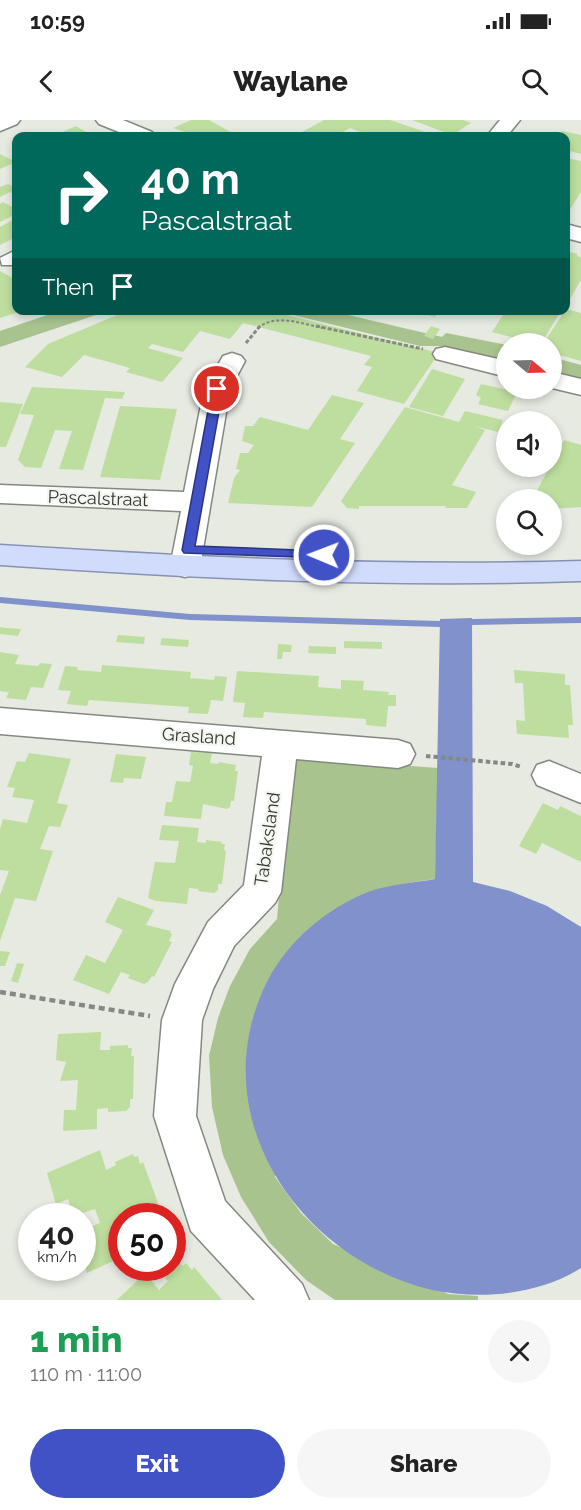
<!DOCTYPE html>
<meta charset="utf-8">
<style>
:root{--surface:#fff;--page:#f6f6f6;--text:#222;--muted:#767676;--accent:#4152c6}
body{margin:0;font-family:Raleway,sans-serif;background:var(--page);color:var(--text);height:100vh;display:flex;flex-direction:column;font-size:22px;white-space:nowrap}
*{box-sizing:border-box;margin:0}
p{font-size:20px;color:var(--muted)}
.icon{flex:none;width:33px;height:33px;fill:none;stroke:currentColor;stroke-width:2;stroke-linecap:round;stroke-linejoin:round}
.map{position:relative;height:1180px;overflow:hidden}
.details{display:flex;flex-direction:column;background:var(--surface);flex:1}
.details>*{flex:none}
.hud{position:absolute;left:12px;top:12px;width:558px;height:183px;border-radius:12px;box-shadow:0 3px 9px #0003;background:#00695c;color:#fff;overflow:hidden}
.needle{width:39px;rotate:109deg}
.tools{position:absolute;left:496px;top:213px;display:grid;gap:12px}
.tools a{display:grid;place-items:center;width:66px;height:66px;border-radius:50%;background:var(--surface);box-shadow:0 3px 9px #0003;font-size:30px}
.speed{position:absolute;left:18px;top:1083px;display:flex;gap:12px;font-size:30px;font-weight:700;text-align:center}
.speed>*{display:grid;place-content:center;width:78px;height:78px;border-radius:50%;background:var(--surface);box-shadow:0 3px 9px #0003;line-height:1}
.speed small{font-size:15px;font-weight:400}
.speed .limit{border:9px solid #d22;background:#fff;color:#111}
.pin{position:absolute;display:grid;place-items:center;width:51px;height:51px;color:#fff;margin:-26px;border:3px solid #fff;border-radius:50%;box-shadow:0 2px 6px #0007}
.me{position:absolute;width:66px;margin:-33px;rotate:271deg;stroke-linejoin:round;filter:drop-shadow(0 0 4px #0008)}
.turn{display:flex;align-items:center;gap:21px;height:126px;padding:0 30px;font-size:27px}
.turn .icon{width:78px;height:78px;stroke-width:2.5}
.turn b{display:block;font-size:42px;line-height:51px}
.then{display:flex;align-items:center;height:57px;padding:0 30px;background:#0003;gap:12px;font-size:22px}
.round{display:grid;place-items:center;flex:none;width:63px;height:63px;border-radius:32px;background:var(--page)}
.headline{display:flex;align-items:center;justify-content:space-between;height:102px;padding:0 30px}
h1{font-size:36px;font-weight:800;line-height:45px;color:#1e9e55}
.action{display:flex;gap:12px;margin-top:auto;padding:12px 30px}
.action a{flex:1;height:69px;border-radius:36px;background:var(--accent);color:#fff;font-size:24px;font-weight:800;line-height:69px;text-align:center}
.action a+a{background:var(--page);color:var(--text)}
.status{display:flex;justify-content:space-between;align-items:center;height:42px;padding:0 30px;background:var(--surface);direction:ltr}
.status svg{height:16px;fill:currentColor}
header{display:flex;justify-content:space-between;align-items:center;height:78px;padding:0 30px;background:var(--surface);font-size:27px;font-weight:800}
.map>svg:first-child{display:block}
.green{fill:#a8c38e}
.water{fill:#8091cb}
.lines{fill:none;stroke-linecap:round;stroke-linejoin:round}
.stream{fill:#8091cb;fill-rule:evenodd}
.building{fill:#bede9f}
.minor-casing{stroke:#848880;stroke-width:3}
.major-casing{stroke:#8691b3;stroke-width:3}
.path-far3{stroke:#868983;stroke-width:2;stroke-dasharray:3 2;stroke-linecap:butt}
.path-far2{stroke:#868983;stroke-width:3;stroke-dasharray:4 2;stroke-linecap:butt}
.path-far1{stroke:#868983;stroke-width:4;stroke-dasharray:4.5 3;stroke-linecap:butt}
.path{stroke:#868983;stroke-width:4.5;stroke-dasharray:6 4;stroke-linecap:butt}
.minor{fill:#fff;fill-rule:evenodd}
.major{fill:#d1dbfb;fill-rule:evenodd}
.route{fill:#4152c6;stroke:#2a3581;stroke-width:1.5}
.labels{text-anchor:middle;dominant-baseline:central;stroke-width:4.5;stroke-linejoin:round;paint-order:stroke}
.street-label{font-size:18px;fill:#333532;stroke:#f3f7ef}
</style>
<div class="status"><b>10:59</b><svg viewBox="0 0 49 12"><path d="M0 12V9h3v3zM5 12V6h3v6zM10 12V3h3v9zM15 12V0h3v12zM26 1h20v11H26zM47 4h2v5h-2z"/></svg></div>
<header><svg class="icon" aria-label="back" viewBox="0 0 24 24"><path d="M15 5l-7 7 7 7"/></svg>Waylane<svg class="icon" aria-label="search" viewBox="0 0 24 24"><circle cx="10" cy="10" r="6"/><path d="M15 15l6 6"/></svg></header>
<div class="map">
<svg width="581" height="1180" viewBox="0 0 581 1180">
<rect width="100%" height="100%" fill="#e6eae1"/>
<!-- green -->
<g class="green">
<polygon points="62,190 108,191 0,227 0,211"/>
<polygon points="277,191 331,191 442,217 446,213 507,225 507,242 442,226 420,226"/>
<polygon points="552,237 581,245 581,260 552,253"/>
<path d="M288,637l150,11 -3,111c-59,7 -90,20 -135,58l-25,240 26,36 32,31 115,50 30,2v4h-143l-29,-20 -37,-38 -28,-45 -18,-42 -11,-48 -3,-51 9,-38 12,-32 20,-37 27,-30 13,-149z"/>
</g>
<!-- water -->
<path class="water" d="M472,498l1,264 37,9 37,15 34,21v341c-43,27 -100,32 -149,22 -135,-32 -232,-177 -164,-310 21,-40 58,-71 100,-88 22,-8 45,-9 67,-13l5,-260z"/>
<g class="lines">
<!-- stream -->
<g class="stream">
<polygon points="0,477 190,494 440,501 444,504 440,507 190,500 0,483"/>
<polygon points="581,497 581,503 472,505 468,502 472,499"/>
</g>
</g>
<!-- building -->
<g class="building">
<polygon points="191,0 209,0 234,14 230,16 198,16 173,8"/>
<polygon points="324,0 390,0 437,16 372,16 350,8 335,16 295,16"/>
<polygon points="412,0 463,0 471,3 452,15"/>
<polygon points="76,6 93,16 63,16 58,14"/>
<polygon points="562,11 581,15 581,34 566,30 566,16 559,16"/>
<polygon points="0,34 16,42 16,50 11,44 0,49"/>
<polygon points="566,38 581,41 581,72 566,96"/>
<polygon points="8,64 16,68 16,76 10,72 0,77 0,67"/>
<polygon points="3,82 16,89 16,94 0,102 0,84"/>
<polygon points="16,98 16,117 0,125 0,107"/>
<polygon points="566,131 578,134 577,136 581,137 581,160 566,186"/>
<polygon points="0,151 16,160 16,190 22,191 0,198"/>
<polygon points="566,189 581,193 581,241 552,233 552,224 543,224"/>
<polygon points="129,190 236,190 251,194 257,190 267,190 439,233 404,284 357,271 372,247 364,245 371,236 243,203 230,219 200,211 183,232 152,224 148,228 183,238 162,262 126,252 130,248 84,235 62,257 25,247 48,224"/>
<polygon points="411,190 438,190 435,197"/>
<polygon points="506,190 545,190 559,194 541,224 538,224 492,212"/>
<polygon points="431,206 440,209 433,219 424,216"/>
<polygon points="432,249 465,259 443,296 409,287"/>
<polygon points="481,264 517,272 508,291 478,284 481,278 476,275"/>
<polygon points="32,267 125,272 122,279 105,278 83,350 59,349 72,311 55,310 41,348 25,347 18,340 34,295 20,294"/>
<polygon points="332,275 364,283 340,319 355,323 312,387 228,383 234,358 240,350 236,349 240,333 248,333 254,325 242,321 245,306 253,306 260,297 308,310"/>
<polygon points="0,282 23,284 6,327 0,327"/>
<polygon points="120,286 177,289 160,360 100,357"/>
<polygon points="405,287 459,302 465,291 503,300 498,312 474,306 485,310 452,365 476,372 467,388 446,388 445,386 359,386 359,389 347,388 341,381"/>
<polygon points="564,320 581,325 581,387 552,389 552,380 532,380"/>
<polygon points="0,507 7,508 21,509 18,516 0,514"/>
<polygon points="118,515 132,516 145,517 144,524 116,522"/>
<polygon points="162,518 189,520 188,527 160,525"/>
<polygon points="344,521 382,522 382,529 344,528"/>
<polygon points="278,524 292,525 291,532 283,532 282,539 277,539"/>
<polygon points="309,526 336,527 336,534 308,533"/>
<polygon points="0,532 19,535 15,544 38,546 40,543 52,544 43,568 31,567 26,580 6,578 9,572 0,571"/>
<polygon points="102,545 191,552 190,558 214,560 215,556 227,557 223,581 211,580 208,594 188,593 189,587 89,580 87,586 67,584 71,571 58,570 65,546 78,547 77,550 101,552"/>
<polygon points="514,550 565,554 565,565 570,565 573,605 568,605 569,618 517,614 516,600 525,601 523,563 515,563"/>
<polygon points="237,551 319,556 318,567 341,569 341,560 364,561 363,570 389,572 388,575 396,575 396,586 388,586 386,607 366,605 366,599 338,597 264,592 263,598 243,597 245,583 233,582"/>
<polygon points="191,632 212,633 210,643 218,644 219,642 236,645 235,651 238,651 234,681 231,681 230,687 227,689 203,684 201,699 164,696 166,682 172,682 176,661 190,662 193,646 189,645"/>
<polygon points="29,633 71,639 57,683 68,685 60,707 49,706 40,729 53,731 36,781 15,778 0,821 0,775 9,751 0,750 0,709 3,699 27,703 34,680 12,677 15,668 7,667 17,641 25,642"/>
<polygon points="116,634 146,637 141,659 124,658 123,663 110,662"/>
<polygon points="543,683 558,690 560,686 581,696 581,742 542,723 536,734 519,726"/>
<polygon points="162,705 199,708 197,722 206,723 206,720 222,722 221,724 225,724 224,730 226,731 222,764 218,764 218,770 214,773 198,771 199,769 189,768 187,784 156,781 148,778 155,742 175,743 179,721 159,720"/>
<polygon points="118,777 154,790 146,805 171,811 170,813 172,814 169,821 172,822 154,857 152,856 148,862 144,864 128,858 130,855 121,852 109,874 73,860 86,835 105,843 123,810 105,802"/>
<polygon points="0,831 10,832 5,846 0,846"/>
<polygon points="17,843 24,844 18,863 11,861"/>
<polygon points="101,912 100,930 110,930 110,926 128,925 128,928 132,928 131,936 134,936 133,979 130,979 130,987 126,991 108,992 108,988 97,989 97,1009 63,1011 64,990 76,990 78,960 60,961 66,942 56,940 58,914"/>
<polygon points="100,1030 106,1050 116,1045 115,1042 133,1034 134,1037 138,1036 140,1044 143,1042 159,1086 156,1088 159,1096 122,1096 122,1137 87,1153 82,1137 82,1114 89,1112 87,1108 100,1103 95,1089 73,1096 68,1079 56,1084 47,1053"/>
<polygon points="180,1143 183,1146 186,1143 192,1150 194,1147 222,1180 117,1180 145,1153 159,1170 168,1161 165,1158"/>
</g>
<g class="lines">
<defs>
<g id="minor">
<polygon points="0,0 20,0 17,4 0,11"/>
<polygon points="96,0 123,0 152,12 155,16 129,16 99,4"/>
<polygon points="500,0 520,0 507,16 487,16"/>
<polygon points="566,104 581,108 581,122 566,118"/>
<polygon points="16,130 16,145 2,145 0,138"/>
<polygon points="445,227 507,241 507,257 436,239 433,234 436,229"/>
<polygon points="232,233 241,236 245,241 230,269 200,447 196,454 185,457 174,454 170,447 181,391 0,383 0,365 184,372 204,269 223,236"/>
<polygon points="552,252 581,259 581,275 552,268"/>
<polygon points="0,588 398,620 410,624 415,634 410,644 398,648 296,639 281,772 275,783 234,826 213,869 202,900 196,996 225,1081 302,1164 309,1180 255,1180 191,1111 154,996 162,900 175,864 208,802 244,765 262,636 0,614"/>
<polygon points="549,641 581,654 581,683 537,665 532,655 537,645"/>
</g>
<path id="major" d="M0,425c194,12 387,22 581,16v20c-194,7 -387,-3 -581,-16z"/>
</defs>
<!-- minor casing -->
<use href="#minor" class="minor-casing"/>
<!-- major casing -->
<use href="#major" class="major-casing"/>
<!-- path-far3 -->
<path class="path-far3" d="M258,208c17,-15 45,-4 65,0"/>
<!-- path-far2 -->
<g class="path-far2">
<polyline points="316,206 423,229"/>
<polyline points="246,223 260,206"/>
</g>
<!-- path-far1 -->
<polyline class="path-far1" points="426,636 512,644 522,647"/>
<!-- path -->
<polyline class="path" points="0,872 150,896"/>
<!-- minor -->
<use href="#minor" class="minor"/>
<!-- major -->
<use href="#major" class="major"/>
</g>
<!-- route -->
<polygon class="route" points="217,266 223,269 195,426 324,431 328,432 328,438 184,433 182,430 212,269"/>
<g class="labels">
<!-- street labels -->
<g class="street-label">
<text transform="translate(98 378) rotate(2)">Pascalstraat</text>
<text transform="translate(199 616) rotate(4)">Grasland</text>
<text transform="translate(267 719) rotate(-82)">Tabaksland</text>
</g>
</g>
</svg>
<div class="tools">
<a><svg class="needle" viewBox="-14 -14 28 28"><path d="M0-13l5 13h-10z" fill="#e53935"/><path d="M0 13l5-13h-10z" fill="#767676"/></svg></a>
<a><svg class="icon" aria-label="sound" viewBox="0 0 24 24"><path d="M4 9h4l5-4v14l-5-4H4zM17 9q2 3 0 6"/></svg></a>
<a><svg class="icon" aria-label="search" viewBox="0 0 24 24"><circle cx="10" cy="10" r="6"/><path d="M15 15l6 6"/></svg></a>
</div>
<div class="speed"><div>40<small>km/h</small></div><div class="limit">50</div></div>
<div class="pin" style="left:217px;top:269px;background:#d93025"><svg class="icon" aria-label="arrive" viewBox="0 0 24 24"><path d="M6 21V4h12l-3 4 3 4H6"/></svg></div>
<svg class="me" style="left:324px;top:435px" viewBox="-20 -20 40 40"><circle r="17" fill="#4152c6" stroke="#fff" stroke-width="3"/><path d="M0-11L8 9 0 5-8 9z" fill="#fff"/></svg>
<div class="hud">
<div class="turn"><svg class="icon" aria-label="right" viewBox="0 0 24 24"><path d="M7 20v-9h11M14 6l5 5-5 5"/></svg><div><b>40 m</b>Pascalstraat</div></div>
<div class="then">Then<svg class="icon" aria-label="arrive" viewBox="0 0 24 24"><path d="M6 21V4h12l-3 4 3 4H6"/></svg></div>
</div>
</div>
<section class="details">
<div class="headline"><div><h1>1 min</h1><p>110 m · 11:00</p></div><a class="round"><svg class="icon" aria-label="close" viewBox="0 0 24 24"><path d="M6 6l12 12M18 6L6 18"/></svg></a></div>
<div class="action"><a>Exit</a><a>Share</a></div>
</section>
